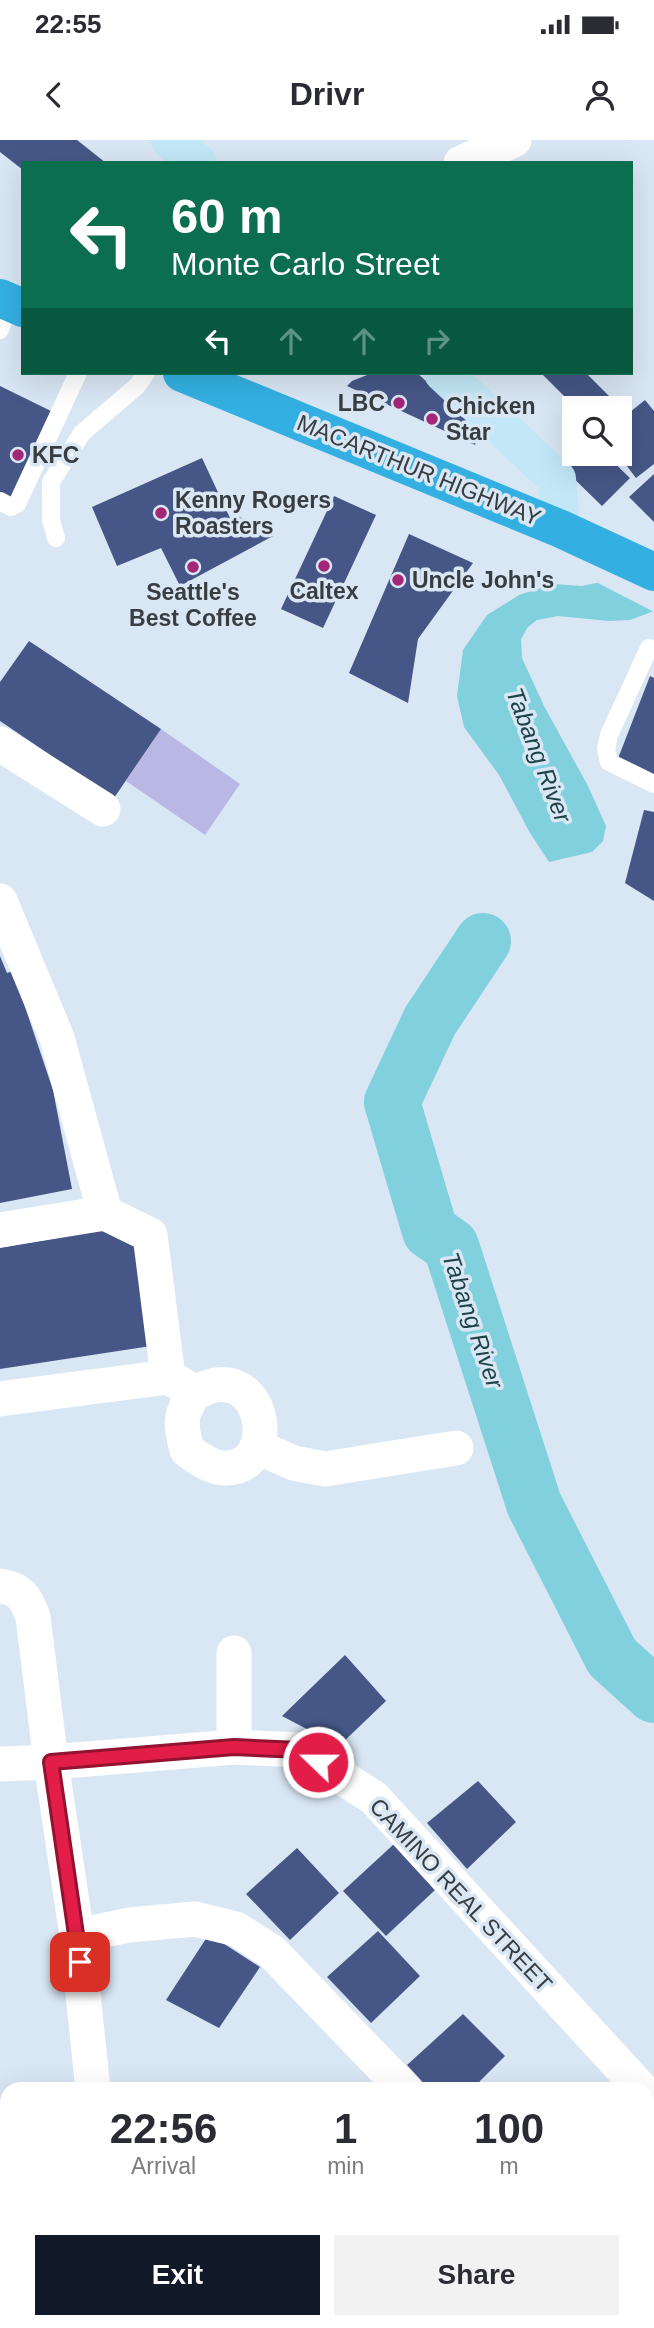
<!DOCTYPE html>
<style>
:root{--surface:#fff;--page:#f2f2f3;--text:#2b2b33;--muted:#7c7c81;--accent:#111827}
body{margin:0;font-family:Helvetica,sans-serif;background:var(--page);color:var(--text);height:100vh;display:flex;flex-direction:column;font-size:26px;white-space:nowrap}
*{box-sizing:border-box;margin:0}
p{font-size:23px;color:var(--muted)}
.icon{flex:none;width:38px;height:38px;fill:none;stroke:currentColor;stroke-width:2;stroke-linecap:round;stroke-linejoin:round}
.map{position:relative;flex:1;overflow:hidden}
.drawer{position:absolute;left:0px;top:1942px;width:654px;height:247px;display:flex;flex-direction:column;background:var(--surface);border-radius:21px 21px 0 0;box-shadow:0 7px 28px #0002}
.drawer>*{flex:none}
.guide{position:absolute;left:21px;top:21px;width:612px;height:214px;border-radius:0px;box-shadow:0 7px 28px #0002;background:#0b6e4f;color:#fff;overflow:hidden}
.tools{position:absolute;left:562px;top:256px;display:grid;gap:14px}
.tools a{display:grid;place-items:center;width:70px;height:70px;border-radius:0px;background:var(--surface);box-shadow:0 7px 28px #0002;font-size:35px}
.pin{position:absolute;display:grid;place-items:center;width:60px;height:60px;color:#fff;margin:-30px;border-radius:14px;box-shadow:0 4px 10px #0006}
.me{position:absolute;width:77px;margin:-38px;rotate:292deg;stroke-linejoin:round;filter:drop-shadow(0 0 5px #0008)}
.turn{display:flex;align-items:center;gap:24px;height:147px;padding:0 35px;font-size:32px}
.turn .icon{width:91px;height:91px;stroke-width:2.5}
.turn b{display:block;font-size:49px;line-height:60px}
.lanes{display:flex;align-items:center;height:66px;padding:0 35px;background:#0003;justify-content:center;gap:35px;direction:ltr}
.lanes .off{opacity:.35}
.eta{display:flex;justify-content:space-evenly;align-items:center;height:119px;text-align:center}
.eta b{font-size:42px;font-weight:800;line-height:49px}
.action{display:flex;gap:14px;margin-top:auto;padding:14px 35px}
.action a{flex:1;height:80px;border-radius:0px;background:var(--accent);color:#fff;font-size:28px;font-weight:800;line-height:80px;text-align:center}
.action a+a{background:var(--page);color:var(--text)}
.status{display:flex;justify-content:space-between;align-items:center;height:49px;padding:0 35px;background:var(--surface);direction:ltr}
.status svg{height:19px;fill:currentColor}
header{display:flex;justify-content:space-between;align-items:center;height:91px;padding:0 35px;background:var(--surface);font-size:32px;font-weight:800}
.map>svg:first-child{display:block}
.green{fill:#b9b7e4}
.water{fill:#80d0de}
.pier{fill:#d9e6f3}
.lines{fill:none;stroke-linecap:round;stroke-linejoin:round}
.river{stroke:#80d0de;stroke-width:56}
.building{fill:#465787}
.lane{stroke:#fff;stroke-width:18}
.street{stroke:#fff;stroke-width:35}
.secondary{stroke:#c2e7f6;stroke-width:38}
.highway{stroke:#33b0e1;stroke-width:38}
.route-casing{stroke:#92132f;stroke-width:18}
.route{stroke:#e11d48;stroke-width:12}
.poi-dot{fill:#a32679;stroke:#d9e6f3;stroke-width:2.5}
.labels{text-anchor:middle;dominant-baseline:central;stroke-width:7;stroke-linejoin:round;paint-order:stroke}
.poi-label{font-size:23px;font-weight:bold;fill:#383d42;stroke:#d9e6f3;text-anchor:start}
.street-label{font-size:23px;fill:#383d42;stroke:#d9e6f3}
.water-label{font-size:24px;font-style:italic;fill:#1d4349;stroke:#d9e6f3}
</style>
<div class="status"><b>22:55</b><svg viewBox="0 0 49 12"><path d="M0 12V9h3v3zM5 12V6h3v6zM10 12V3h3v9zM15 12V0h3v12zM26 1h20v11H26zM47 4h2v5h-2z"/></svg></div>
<header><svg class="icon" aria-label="back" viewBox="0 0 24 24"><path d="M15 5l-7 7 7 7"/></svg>Drivr<svg class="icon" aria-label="person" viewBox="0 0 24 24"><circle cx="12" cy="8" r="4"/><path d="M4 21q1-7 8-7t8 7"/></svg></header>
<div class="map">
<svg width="654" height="2188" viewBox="0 0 654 2188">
<rect width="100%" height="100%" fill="#d9e6f3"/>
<!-- green -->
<polygon class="green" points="161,589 240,644 205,695 126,641"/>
<!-- water -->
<g class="water">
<polygon points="605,441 654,471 630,480 609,481 558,476 537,480 528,487 521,499 522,518 544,566 588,646 606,686 603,701 592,712 549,722 530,693 499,635 464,587 457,556 463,510 487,475 519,455 553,444 582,446"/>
<path d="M459,801h24l3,21 -6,14 -16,21 -7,18 -15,7v13l-17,22 4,6 -10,11 7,8 -6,3 -1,5 -9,6 6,11v6l4,4 -3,11c21,14 32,96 38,122l-29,-24 -10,-43 -11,-8 -4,-8 8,-13 -10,-13v-17l-7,-21 1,-10 7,-11v-9l10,-4 4,-9 -3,-8 16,-21 -1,-8 4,-7 -12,-21c9,-11 10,-24 19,-35 6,-7 15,-13 22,-19z"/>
</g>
<!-- pier -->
<polygon class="pier" points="654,413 654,472 596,442 606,436"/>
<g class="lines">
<!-- river -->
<polyline class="river" points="483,801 430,881 392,962 430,1091 451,1106 534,1364 612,1517 654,1555"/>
</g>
<!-- building -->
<g class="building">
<polygon points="0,0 77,0 106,23 23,23 23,30 0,12"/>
<polygon points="372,233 417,233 480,288 475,305 347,246 352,241"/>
<polygon points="541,233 586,233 621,268 576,268"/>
<polygon points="0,246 55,273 12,362 0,357"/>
<polygon points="645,260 654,271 654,324 636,338 617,313 620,313 620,280"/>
<polygon points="574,310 574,313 604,313 630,338 602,366 560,325"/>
<polygon points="202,318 230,378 238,376 273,396 180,446 161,408 117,426 92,367"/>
<polygon points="654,334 654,382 629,357"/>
<polygon points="334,356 376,375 323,488 281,469"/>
<polygon points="409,394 473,423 418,499 408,563 349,533"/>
<polygon points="29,501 161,589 114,658 0,581 0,542"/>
<polygon points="650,536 654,538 654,635 617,621"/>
<polygon points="644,670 654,672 654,761 625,743"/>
<polygon points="0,816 7,833 13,831 53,950 72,1049 0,1063"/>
<polygon points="108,1089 140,1104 151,1206 0,1229 0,1108"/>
<polygon points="345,1515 386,1561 339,1606 282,1576"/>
<polygon points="478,1641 516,1682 467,1729 427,1683"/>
<polygon points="394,1704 435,1750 386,1796 343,1751"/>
<polygon points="297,1708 339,1753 290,1800 246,1754"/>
<polygon points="378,1791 420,1836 371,1883 327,1837"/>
<polygon points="209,1794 260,1827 219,1888 166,1860"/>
<polygon points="463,1874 505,1916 471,1950 430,1950 407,1925"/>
<polygon points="648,1973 654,1981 654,2003 648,2009"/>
<polygon points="7,1983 7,2038 0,2038 0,1984"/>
<polygon points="7,2044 7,2100 0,2100 0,2045"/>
<polygon points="648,2088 652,2093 654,2091 654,2188 622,2188 620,2182 648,2182"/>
<polygon points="0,2162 1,2162 6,2188 0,2188"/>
<polygon points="124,2182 216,2182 218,2188 125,2188"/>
<polygon points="281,2182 308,2182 309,2188 270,2188"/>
</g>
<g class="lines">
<!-- lane -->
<g class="lane">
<polyline points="0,190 10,162"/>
<polyline points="0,361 11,367 17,364 78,233"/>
<polyline points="56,398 51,380 51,342 82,293 137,246 146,233"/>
<polyline points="649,508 609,595 606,609 609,622 654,644"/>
</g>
<!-- street -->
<g class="street">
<polyline points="461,23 514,0"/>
<polyline points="0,604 103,669"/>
<polyline points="0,761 57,898 105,1073 0,1090"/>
<path d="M168,1237l27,15c7,-2 14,-6 21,-7 51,-8 62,82 10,83 -15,0 -28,-10 -39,-18 -7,-26 -8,-35 8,-58"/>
<polyline points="0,1259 168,1237 150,1095 105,1073"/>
<polyline points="257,1307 294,1323 325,1329 456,1308"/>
<path d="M0,1446c21,3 26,12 33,31l18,145 26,174 16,154"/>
<polyline points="234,1607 234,1513"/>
<polyline points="0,1624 51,1622 234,1607 300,1610 374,1658 642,1950"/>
<polyline points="77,1796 129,1785 195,1779 236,1789 272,1812 405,1950"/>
<polyline points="111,2182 111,2188"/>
<polyline points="325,2182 327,2188"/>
<polyline points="599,2182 601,2188"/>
</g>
<!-- secondary -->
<g class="secondary">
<polyline points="170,0 198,23"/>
<polyline points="443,233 557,339 561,389"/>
</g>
<!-- highway -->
<g class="highway">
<polyline points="0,158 23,168"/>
<polyline points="182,233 561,389 654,432"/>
</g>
</g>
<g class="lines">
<defs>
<polyline id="route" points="80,1822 51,1622 234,1607 300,1610 318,1622"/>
</defs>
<!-- route casing -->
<use href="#route" class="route-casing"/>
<!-- route -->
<use href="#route" class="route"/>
</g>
<!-- markers -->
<g class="poi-dot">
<circle cx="399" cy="263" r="7"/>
<circle cx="432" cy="279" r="7"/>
<circle cx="18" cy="315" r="7"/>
<circle cx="161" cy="373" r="7"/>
<circle cx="324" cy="426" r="7"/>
<circle cx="193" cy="427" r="7"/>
<circle cx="398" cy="440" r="7"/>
</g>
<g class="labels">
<!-- poi labels -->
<g class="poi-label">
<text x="385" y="263" text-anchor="end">LBC</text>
<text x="446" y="266">Chicken<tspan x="446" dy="26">Star</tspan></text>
<text x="32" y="315">KFC</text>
<text x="175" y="360">Kenny Rogers<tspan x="175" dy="26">Roasters</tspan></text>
<text x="412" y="440">Uncle John's</text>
<text x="324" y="451" text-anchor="middle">Caltex</text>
<text x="193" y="452" text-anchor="middle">Seattle's<tspan x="193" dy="26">Best Coffee</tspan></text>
</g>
<!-- street labels -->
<g class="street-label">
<text transform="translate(419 330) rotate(22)">MACARTHUR HIGHWAY</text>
<text transform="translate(461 1755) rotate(47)">CAMINO REAL STREET</text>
</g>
<!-- water labels -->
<g class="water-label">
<text transform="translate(539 615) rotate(69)">Tabang River</text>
<text transform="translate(473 1180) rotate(71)">Tabang River</text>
</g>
</g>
</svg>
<div class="tools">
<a><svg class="icon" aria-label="search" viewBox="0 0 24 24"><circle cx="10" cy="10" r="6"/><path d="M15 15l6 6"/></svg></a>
</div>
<div class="pin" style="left:80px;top:1822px;background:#d93025"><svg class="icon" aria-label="arrive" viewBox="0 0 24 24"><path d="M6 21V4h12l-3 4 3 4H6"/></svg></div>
<svg class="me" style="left:318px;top:1622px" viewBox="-20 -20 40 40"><circle r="17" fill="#e11d48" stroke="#fff" stroke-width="3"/><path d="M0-11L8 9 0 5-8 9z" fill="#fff"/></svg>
<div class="guide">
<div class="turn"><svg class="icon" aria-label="left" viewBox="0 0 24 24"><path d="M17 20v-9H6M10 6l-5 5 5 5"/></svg><div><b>60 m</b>Monte Carlo Street</div></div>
<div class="lanes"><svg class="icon" aria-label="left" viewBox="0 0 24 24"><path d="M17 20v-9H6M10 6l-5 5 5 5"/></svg><svg class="icon off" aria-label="ahead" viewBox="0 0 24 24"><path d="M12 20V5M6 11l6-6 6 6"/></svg><svg class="icon off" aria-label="ahead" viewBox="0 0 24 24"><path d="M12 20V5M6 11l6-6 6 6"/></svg><svg class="icon off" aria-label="right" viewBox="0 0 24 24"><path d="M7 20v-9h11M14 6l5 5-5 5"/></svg></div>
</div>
<section class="drawer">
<div class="eta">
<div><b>22:56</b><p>Arrival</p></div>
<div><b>1</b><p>min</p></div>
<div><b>100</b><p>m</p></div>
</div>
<div class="action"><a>Exit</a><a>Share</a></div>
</section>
</div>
